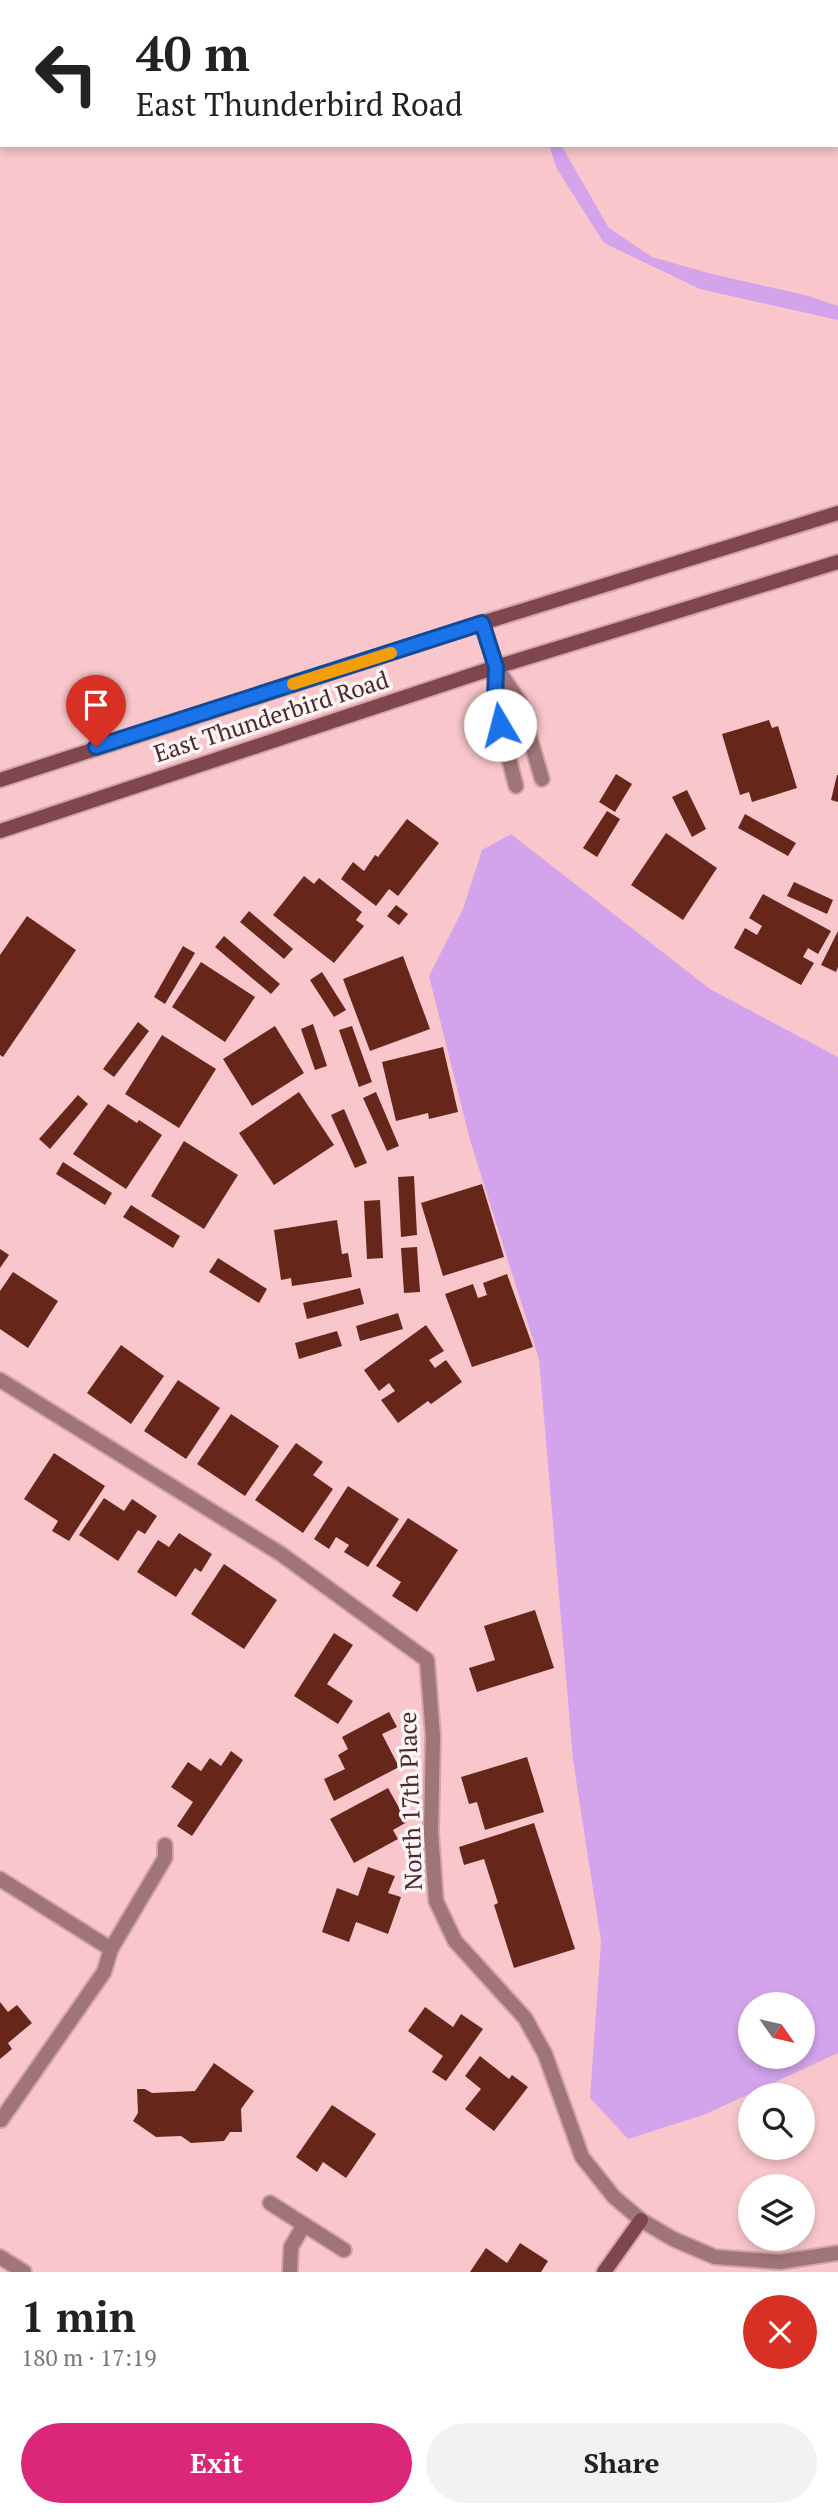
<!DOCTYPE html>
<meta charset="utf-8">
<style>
:root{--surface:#fff;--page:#f2f2f2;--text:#222;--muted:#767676;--accent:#db2777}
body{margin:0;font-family:"PT Serif",serif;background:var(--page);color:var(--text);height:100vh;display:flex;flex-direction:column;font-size:26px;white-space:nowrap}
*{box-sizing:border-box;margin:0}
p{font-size:23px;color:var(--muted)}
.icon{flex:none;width:38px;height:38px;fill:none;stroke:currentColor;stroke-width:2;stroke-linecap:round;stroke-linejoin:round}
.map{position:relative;height:2272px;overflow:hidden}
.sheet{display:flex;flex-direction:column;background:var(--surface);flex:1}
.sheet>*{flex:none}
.banner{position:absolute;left:0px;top:0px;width:838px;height:147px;box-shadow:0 4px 10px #0003;background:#fff;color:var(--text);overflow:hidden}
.needle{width:46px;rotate:124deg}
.controls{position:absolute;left:738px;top:1992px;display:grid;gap:14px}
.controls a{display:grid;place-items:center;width:77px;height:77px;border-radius:50%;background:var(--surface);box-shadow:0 4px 10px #0003;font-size:35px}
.pin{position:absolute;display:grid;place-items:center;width:60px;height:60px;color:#fff;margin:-72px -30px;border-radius:50% 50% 50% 0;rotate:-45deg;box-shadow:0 0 7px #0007}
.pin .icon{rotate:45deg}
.me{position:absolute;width:77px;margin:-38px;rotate:352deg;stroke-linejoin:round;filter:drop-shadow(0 0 5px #0008)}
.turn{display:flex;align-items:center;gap:24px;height:147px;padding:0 21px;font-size:32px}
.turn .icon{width:91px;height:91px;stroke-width:2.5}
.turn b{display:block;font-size:49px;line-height:60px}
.round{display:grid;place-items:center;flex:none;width:74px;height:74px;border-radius:37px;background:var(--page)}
.headline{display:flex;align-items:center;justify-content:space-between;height:119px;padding:0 21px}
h1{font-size:42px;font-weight:600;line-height:52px}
.button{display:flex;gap:14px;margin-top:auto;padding:14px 21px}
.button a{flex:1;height:80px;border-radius:42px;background:var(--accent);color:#fff;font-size:28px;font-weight:600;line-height:80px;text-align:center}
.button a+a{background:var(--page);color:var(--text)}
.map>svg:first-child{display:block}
.green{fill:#d3a4ec;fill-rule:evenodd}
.building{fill:#662619}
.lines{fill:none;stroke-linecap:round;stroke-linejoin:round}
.street-casing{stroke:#d2a4a8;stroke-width:18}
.secondary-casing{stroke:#d2a4a8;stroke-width:18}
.street{stroke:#9f7578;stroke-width:14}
.secondary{stroke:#80464d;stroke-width:14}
.route-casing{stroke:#114b97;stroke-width:18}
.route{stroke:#1a73e8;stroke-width:12}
.slow{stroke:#f59e0b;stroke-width:12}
.labels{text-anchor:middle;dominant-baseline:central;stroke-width:7;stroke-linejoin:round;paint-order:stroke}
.street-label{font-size:24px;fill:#4a2a2d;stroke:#fdf4f5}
</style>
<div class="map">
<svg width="838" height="2272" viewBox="0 0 838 2272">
<rect width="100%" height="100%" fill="#f9c7cb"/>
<!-- green -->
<g class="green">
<polygon points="549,145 561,145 609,228 652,257 712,274 805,295 838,306 838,320 700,289 604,243 557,169"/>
<path d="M511,834l199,155 128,68v996l-132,61 -78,25 -38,-41 11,-157 -28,-181 -34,-401 -69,-219 -41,-164 34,-67 19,-59zM751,2004h52v52h-52z"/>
</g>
<!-- building -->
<g class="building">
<polygon points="769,720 772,728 778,726 797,788 752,802 749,792 740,795 722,734"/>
<polygon points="616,774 632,784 615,812 599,802"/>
<polygon points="837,775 838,775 838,802 831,800"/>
<polygon points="687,790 706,829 692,837 672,797"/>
<polygon points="607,811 620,819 597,857 583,848"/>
<polygon points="745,814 796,843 788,856 738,828"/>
<polygon points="407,819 439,843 398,896 389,889 376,906 341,879 353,862 364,871 375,855 378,857"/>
<polygon points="666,833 717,868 683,920 631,885"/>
<polygon points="304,876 314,884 319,878 362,912 356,920 364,926 334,963 273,915"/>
<polygon points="794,882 833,900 827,914 787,896"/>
<polygon points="763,894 831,931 818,954 808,948 803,957 814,963 801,985 734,948 745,928 757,935 762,926 749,918"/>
<polygon points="396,905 408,914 399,925 387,916"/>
<polygon points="249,911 293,949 284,959 240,922"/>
<polygon points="27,916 76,950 3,1057 0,1055 0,955"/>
<polygon points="838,931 838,967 836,972 821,965"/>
<polygon points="224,936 280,984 271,994 215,947"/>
<polygon points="183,946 195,953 165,1004 154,997"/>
<polygon points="403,956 430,1029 370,1051 343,979"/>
<polygon points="201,962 255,997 225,1042 172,1007"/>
<polygon points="322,972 346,1010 334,1017 310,980"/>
<polygon points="138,1022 149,1031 114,1077 103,1069"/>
<polygon points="313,1024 327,1066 315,1070 301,1029"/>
<polygon points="275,1026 304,1073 252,1106 223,1059"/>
<polygon points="352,1026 372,1082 359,1087 339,1030"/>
<polygon points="162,1035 216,1069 179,1128 125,1094"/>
<polygon points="443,1047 458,1112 429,1119 428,1113 396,1121 382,1062"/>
<polygon points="299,1092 334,1145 274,1185 239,1133"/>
<polygon points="376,1092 399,1146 387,1151 363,1098"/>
<polygon points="78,1095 88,1104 50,1149 39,1139"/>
<polygon points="108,1104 137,1123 139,1120 162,1135 126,1189 73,1154"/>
<polygon points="344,1109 367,1163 355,1168 331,1115"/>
<polygon points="184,1141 238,1175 204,1229 151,1196"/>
<polygon points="63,1162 112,1193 105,1205 56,1174"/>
<polygon points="414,1176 417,1235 401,1237 398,1177"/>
<polygon points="482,1184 504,1257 443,1276 421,1203"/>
<polygon points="380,1200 383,1258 367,1259 364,1201"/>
<polygon points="131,1205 180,1236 173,1248 123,1217"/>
<polygon points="337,1220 342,1254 348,1253 352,1277 292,1286 291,1278 281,1280 274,1230"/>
<polygon points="417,1247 420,1292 404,1293 401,1248"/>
<polygon points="0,1249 9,1255 0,1268"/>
<polygon points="218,1258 267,1289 259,1303 209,1272"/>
<polygon points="13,1272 58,1301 28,1348 0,1329 0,1291"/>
<polygon points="507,1274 533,1347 472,1367 445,1294 473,1284 478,1298 487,1295 483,1283"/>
<polygon points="360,1288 364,1304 307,1319 303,1303"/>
<polygon points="398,1313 403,1329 360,1341 356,1326"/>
<polygon points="426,1325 444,1351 429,1360 435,1368 446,1360 462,1382 431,1404 428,1401 398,1423 381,1400 395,1391 389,1383 379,1391 364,1370"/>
<polygon points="337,1331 342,1346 299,1359 295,1343"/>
<polygon points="121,1345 164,1376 131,1424 87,1393"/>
<polygon points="178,1380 220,1408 186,1459 144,1431"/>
<polygon points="231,1414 279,1446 245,1496 197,1464"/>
<polygon points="296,1443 323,1462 313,1475 333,1489 303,1533 255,1500"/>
<polygon points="54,1453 105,1486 69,1541 52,1531 58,1521 24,1499"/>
<polygon points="348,1486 399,1519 368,1567 344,1552 349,1545 336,1537 329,1549 314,1539"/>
<polygon points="104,1498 124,1511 132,1499 157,1516 145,1534 138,1530 118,1561 79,1535"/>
<polygon points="408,1518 458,1550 417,1612 392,1596 401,1582 376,1566"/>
<polygon points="179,1533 212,1554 201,1572 195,1568 176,1597 137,1572 158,1540 169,1547"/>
<polygon points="224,1564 277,1600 244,1649 191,1614"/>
<polygon points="535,1610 554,1668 477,1692 469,1668 495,1660 484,1626"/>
<polygon points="334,1633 353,1645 327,1684 353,1701 338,1724 294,1696"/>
<polygon points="389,1712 397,1727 382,1734 399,1767 334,1801 324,1779 345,1769 338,1755 348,1749 342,1737"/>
<polygon points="231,1751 243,1760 192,1836 177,1826 193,1802 171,1787 188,1762 201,1771 210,1758 221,1766"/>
<polygon points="527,1757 544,1812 485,1830 477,1802 469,1804 461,1777"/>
<polygon points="388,1788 407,1822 393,1830 398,1839 354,1863 330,1819"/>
<polygon points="534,1823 575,1949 514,1968 494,1905 498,1903 484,1859 464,1865 459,1847"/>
<polygon points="368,1867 395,1876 388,1893 401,1897 388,1934 356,1922 349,1942 322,1932 337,1888 358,1896"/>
<polygon points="0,2002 8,2012 17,2005 32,2023 8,2043 12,2049 0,2059"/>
<polygon points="425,2007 453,2027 461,2014 483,2029 446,2081 432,2072 443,2056 408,2031"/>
<polygon points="480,2056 509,2079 512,2075 528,2087 494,2131 465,2109 481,2089 465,2076"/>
<polygon points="214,2063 254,2091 241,2109 242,2132 230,2132 224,2141 191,2143 181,2136 156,2137 133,2121 138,2113 137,2089 145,2089 152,2093 195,2091"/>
<polygon points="332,2105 376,2134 346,2178 323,2162 317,2172 296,2157"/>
<polygon points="520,2243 548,2261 541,2272 470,2272 486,2248 507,2263"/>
</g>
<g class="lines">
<defs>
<g id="street">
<polyline points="482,623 496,667 519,701 542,779"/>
<polyline points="496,667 495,705 516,786"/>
<polyline points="0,1380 281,1554 427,1660 433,1736 431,1832 436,1901 455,1941 525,2018 545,2054 582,2157 614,2197 641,2220 673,2239 715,2257 780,2262 838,2253"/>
<polyline points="0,1879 111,1949"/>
<polyline points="1,2120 104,1972 111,1949 165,1858 165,1845"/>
<polyline points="270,2203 344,2250"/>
<polyline points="0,2257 24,2272"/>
<polyline points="290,2272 291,2247 304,2225"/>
</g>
<g id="secondary">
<polyline points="0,780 482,623 838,513"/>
<polyline points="0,831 496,667 838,562"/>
<polyline points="604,2272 641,2220"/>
</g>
</defs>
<!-- street casing -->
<use href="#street" class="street-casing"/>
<!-- secondary casing -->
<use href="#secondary" class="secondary-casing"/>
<!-- street -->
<use href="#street" class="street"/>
<!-- secondary -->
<use href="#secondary" class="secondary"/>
</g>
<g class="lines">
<defs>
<polyline id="route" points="96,747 482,623 496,667 495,705 500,725"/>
</defs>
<!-- route casing -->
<use href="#route" class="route-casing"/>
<!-- route -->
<use href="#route" class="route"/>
<!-- slow -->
<polyline class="slow" points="293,684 391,653"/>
</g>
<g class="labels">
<!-- street labels -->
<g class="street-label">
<text transform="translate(271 716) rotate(-18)">East Thunderbird Road</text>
<text transform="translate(410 1801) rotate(-92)">North 17th Place</text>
</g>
</g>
</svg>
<div class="controls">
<a><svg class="needle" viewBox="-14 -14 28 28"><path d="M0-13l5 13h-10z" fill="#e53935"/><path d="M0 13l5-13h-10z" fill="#767676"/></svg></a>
<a><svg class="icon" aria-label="search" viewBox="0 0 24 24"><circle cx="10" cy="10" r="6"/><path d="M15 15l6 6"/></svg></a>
<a><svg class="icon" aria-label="layers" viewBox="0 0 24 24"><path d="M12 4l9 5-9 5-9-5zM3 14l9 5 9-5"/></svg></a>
</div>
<div class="pin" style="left:96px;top:747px;background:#d93025"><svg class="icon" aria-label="arrive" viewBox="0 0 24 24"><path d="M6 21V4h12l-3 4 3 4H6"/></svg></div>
<svg class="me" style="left:500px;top:725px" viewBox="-20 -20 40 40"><circle r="19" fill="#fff"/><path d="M0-13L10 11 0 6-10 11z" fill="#1a73e8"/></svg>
<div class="banner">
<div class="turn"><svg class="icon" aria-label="left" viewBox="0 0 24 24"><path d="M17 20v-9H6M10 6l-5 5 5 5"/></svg><div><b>40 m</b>East Thunderbird Road</div></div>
</div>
</div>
<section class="sheet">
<div class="headline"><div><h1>1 min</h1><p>180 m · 17:19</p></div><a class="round" style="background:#d93025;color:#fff"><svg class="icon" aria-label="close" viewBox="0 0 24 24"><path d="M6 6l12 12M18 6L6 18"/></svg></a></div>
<div class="button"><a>Exit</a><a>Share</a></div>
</section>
